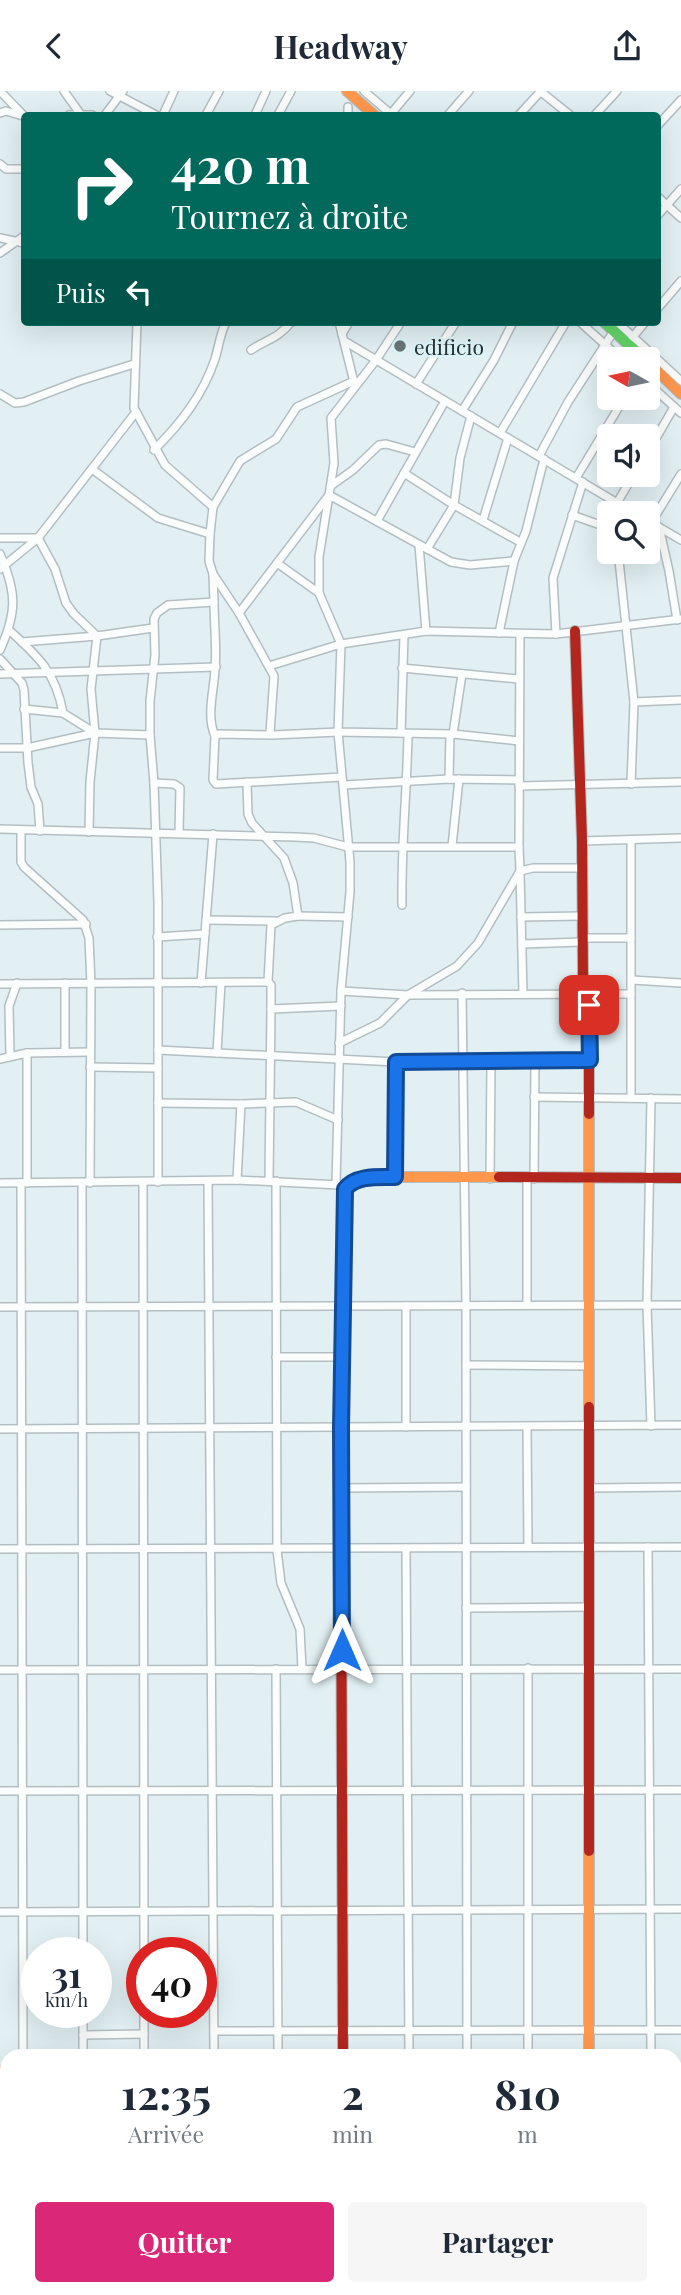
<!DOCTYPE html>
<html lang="fr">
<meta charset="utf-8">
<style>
:root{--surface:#fff;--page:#f6f6f7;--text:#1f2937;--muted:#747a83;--accent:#db2777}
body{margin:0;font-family:"Playfair Display",serif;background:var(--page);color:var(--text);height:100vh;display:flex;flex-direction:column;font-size:26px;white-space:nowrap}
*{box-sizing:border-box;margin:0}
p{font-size:23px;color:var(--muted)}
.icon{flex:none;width:38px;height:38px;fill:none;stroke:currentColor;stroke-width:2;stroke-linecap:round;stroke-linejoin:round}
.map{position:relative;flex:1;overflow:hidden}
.details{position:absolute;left:0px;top:1958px;width:682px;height:247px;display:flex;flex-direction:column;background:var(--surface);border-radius:21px 21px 0 0;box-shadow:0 7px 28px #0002}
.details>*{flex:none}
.banner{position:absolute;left:21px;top:21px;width:640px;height:214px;border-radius:7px;box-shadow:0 7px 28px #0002;background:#00695c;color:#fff;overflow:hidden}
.needle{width:46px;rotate:279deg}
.fabs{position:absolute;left:597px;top:256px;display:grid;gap:14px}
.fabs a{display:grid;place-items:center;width:63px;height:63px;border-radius:7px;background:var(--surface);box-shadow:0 7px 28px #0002;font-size:35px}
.speed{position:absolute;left:21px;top:1846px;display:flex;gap:14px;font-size:35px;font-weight:700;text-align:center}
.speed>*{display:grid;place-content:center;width:91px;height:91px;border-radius:50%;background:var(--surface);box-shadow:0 7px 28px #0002;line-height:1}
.speed small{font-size:18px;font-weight:400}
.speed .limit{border:10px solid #d22;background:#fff;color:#111}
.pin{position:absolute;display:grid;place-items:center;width:60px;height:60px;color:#fff;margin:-30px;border-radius:14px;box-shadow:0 4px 10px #0006}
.me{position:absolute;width:77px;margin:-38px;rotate:0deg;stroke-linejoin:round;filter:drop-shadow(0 0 5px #0008)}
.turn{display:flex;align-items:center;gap:24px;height:147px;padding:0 35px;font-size:32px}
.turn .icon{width:91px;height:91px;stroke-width:2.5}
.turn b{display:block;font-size:49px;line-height:60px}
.then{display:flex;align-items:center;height:66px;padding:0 35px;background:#0003;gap:14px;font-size:26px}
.eta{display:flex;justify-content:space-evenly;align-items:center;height:119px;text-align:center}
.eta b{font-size:42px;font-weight:700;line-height:49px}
.primary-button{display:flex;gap:14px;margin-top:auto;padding:14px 35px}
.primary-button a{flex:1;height:80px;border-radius:7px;background:var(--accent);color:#fff;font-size:28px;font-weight:700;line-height:80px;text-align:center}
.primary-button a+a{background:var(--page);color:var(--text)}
header{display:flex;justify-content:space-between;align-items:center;height:91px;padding:0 35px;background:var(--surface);font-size:32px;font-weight:700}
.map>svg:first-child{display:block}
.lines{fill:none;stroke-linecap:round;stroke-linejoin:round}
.street-casing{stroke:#b4bec1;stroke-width:10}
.fast-casing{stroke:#b4bec1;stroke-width:12}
.slow-casing{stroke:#b4bec1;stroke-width:12}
.jam-casing{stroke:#b4bec1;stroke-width:12}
.street{stroke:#fbfdfd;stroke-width:7}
.fast{stroke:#63d668;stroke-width:10}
.slow{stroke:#ff974d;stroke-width:10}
.jam{stroke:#b3261e;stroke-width:10}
.route-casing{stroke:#114b97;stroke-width:18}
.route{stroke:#1a73e8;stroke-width:12}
.poi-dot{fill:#697476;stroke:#dcf5f9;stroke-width:2.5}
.labels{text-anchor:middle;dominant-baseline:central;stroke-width:5;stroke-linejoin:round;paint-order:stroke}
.poi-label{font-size:21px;fill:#283133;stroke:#dcf5f9;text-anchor:start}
</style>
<header><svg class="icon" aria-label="back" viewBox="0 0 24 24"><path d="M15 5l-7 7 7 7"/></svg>Headway<svg class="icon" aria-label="share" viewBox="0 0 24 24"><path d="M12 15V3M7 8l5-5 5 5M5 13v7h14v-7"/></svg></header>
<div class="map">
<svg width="681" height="2204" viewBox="0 0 681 2204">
<rect width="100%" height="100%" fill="#e2f0f3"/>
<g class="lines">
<defs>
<g id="street">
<polyline points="0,0 24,25"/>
<polyline points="64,0 81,24"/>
<polyline points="110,0 156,24"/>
<polyline points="364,0 392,24"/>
<polyline points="540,0 570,24"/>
<polyline points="0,22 6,20 23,25"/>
<polyline points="69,24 92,24"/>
<polyline points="105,24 123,0"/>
<polyline points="163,24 174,0"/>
<polyline points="206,24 219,0"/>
<polyline points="255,24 266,0"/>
<polyline points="278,24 291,0"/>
<polyline points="348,24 348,16"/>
<polyline points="390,24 410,0"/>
<polyline points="448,24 469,0"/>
<polyline points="519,24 541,0"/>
<polyline points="595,24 617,0"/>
<polyline points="658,34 681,9"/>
<polyline points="0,73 6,78 24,78"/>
<polyline points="658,106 681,127"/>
<polyline points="658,124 681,98"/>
<polyline points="0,147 24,152"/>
<polyline points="0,162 24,145"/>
<polyline points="658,217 681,190"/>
<polyline points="137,231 134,317 165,374 213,416"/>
<polyline points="339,231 354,291"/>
<polyline points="580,231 621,268"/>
<polyline points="617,231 681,290"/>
<polyline points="342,243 349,231"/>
<polyline points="632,247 645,231"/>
<polyline points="346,251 634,422"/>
<path d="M251,259c16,-11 27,-11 40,-28"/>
<polyline points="648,292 681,322"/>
<polyline points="416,293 456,231"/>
<polyline points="0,303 15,312 24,311 79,290 134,273"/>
<polyline points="462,320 494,269 513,231"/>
<polyline points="500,342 566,231"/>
<path d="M154,359c27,-27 49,-55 61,-91 4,-13 5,-25 11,-37"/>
<polyline points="648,361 674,316"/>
<polyline points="539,365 568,311 614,240"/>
<polyline points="92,378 158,427 210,443 209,470 213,483 239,522 274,585 270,642"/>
<polyline points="404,382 454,414 520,451"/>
<polyline points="576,387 625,306"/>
<polyline points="332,394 353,379 379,354 386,353 415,361"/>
<polyline points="617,422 617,412 634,383"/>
<polyline points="572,424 609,437"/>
<polyline points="483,429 508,347"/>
<polyline points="377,430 445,310"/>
<polyline points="651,432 681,383"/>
<polyline points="657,435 681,449"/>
<polyline points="659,436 669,480 677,529"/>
<polyline points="210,443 213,416 240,370 276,348 297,316 354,290"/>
<polyline points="0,447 38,447 55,478 66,512 74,523 97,545 91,598 95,642 90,691 89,741"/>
<polyline points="419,454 426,540"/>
<polyline points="427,458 454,414 460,367 471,325"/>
<polyline points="618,460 634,611 631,693"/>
<path d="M0,463c17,39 17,58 0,96"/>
<polyline points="277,472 319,502"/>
<polyline points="0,478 38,447 136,321"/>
<path d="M214,511c0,22 3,45 1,67 -1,22 -9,47 0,67"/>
<polyline points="239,522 329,404 334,372 331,327 376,269 401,231"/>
<path d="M9,539c30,27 47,43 54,83"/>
<polyline points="499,542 514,470 526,440 544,368"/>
<polyline points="556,543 553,487 583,391"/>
<polyline points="22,551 97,545 153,537"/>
<polyline points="0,568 22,592 24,599 28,672 31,696 38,713 40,740"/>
<polyline points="269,575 341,553 426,540 556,543 681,528"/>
<polyline points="402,577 518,588"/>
<polyline points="0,583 216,576"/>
<polyline points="462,583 453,643 338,641 341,553 319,502 319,466 329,404 451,471 470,474 514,470"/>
<polyline points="634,611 681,609"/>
<polyline points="24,618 63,622 95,642"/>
<polyline points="401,642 404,544"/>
<polyline points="453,643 519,650"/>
<polyline points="150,644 154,692 158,811 158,1091"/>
<polyline points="0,657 27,657 95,642 150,644 150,610 155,564 154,528 157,522 168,514 214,511 213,483"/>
<polyline points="449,688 450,644"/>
<polyline points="247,691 248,723 252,732 284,767 293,792 298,825 285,827 271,834 268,891"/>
<polyline points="154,692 174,693 180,697 179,742"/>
<polyline points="344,694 449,688 519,689"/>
<polyline points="519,695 681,691"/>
<polyline points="0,738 295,746 314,747 348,756 519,756 520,780 533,777 582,777"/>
<polyline points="21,739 21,771 24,776 83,829 89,847 91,893 90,1092"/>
<polyline points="631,749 631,1007"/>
<polyline points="582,750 681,747"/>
<polyline points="452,755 459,688"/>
<polyline points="519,756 520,544"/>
<polyline points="520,781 523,903"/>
<path d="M402,814c-1,-58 5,-114 6,-171"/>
<polyline points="298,825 348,826"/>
<polyline points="521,826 582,825"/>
<polyline points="206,829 275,830"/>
<polyline points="0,834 86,833"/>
<polyline points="157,846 205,843"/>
<polyline points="582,847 631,847"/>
<polyline points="522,853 582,851"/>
<polyline points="632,889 681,892"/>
<polyline points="65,892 65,961"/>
<polyline points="201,892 213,743"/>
<polyline points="0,893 268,891 271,894 271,918 269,1090"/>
<polyline points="341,900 408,904 631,903"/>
<polyline points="462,902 466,1214 467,1965"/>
<polyline points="271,918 341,915"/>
<polyline points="339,952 380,932 408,904 457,875 478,852 520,780"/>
<polyline points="158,959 396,971 590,969"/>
<polyline points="217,962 221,892"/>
<polyline points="10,964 9,915 17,892"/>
<polyline points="0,968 27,962 90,961"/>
<polyline points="90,976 158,977"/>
<polyline points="534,1006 681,1008"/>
<polyline points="158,1012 241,1013 296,1011 338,1029"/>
<polyline points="395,1086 396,971"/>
<polyline points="490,1088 491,971"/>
<polyline points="527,1088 527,1214"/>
<polyline points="534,1088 535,970"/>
<polyline points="237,1089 241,1013"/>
<polyline points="208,1090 214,1965"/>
<polyline points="276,1090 277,1459 281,1492 300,1538 302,1578"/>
<polyline points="143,1091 144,1862"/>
<polyline points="0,1092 237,1089 340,1094"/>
<polyline points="21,1092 23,1965"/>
<polyline points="27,1092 27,962"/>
<polyline points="82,1092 83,1862"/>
<polyline points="336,1093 341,900 350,801 350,771 338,641 273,644 219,643 215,645 213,689 216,693 342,686"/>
<polyline points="406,1215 406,1336"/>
<polyline points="0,1216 681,1214"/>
<polyline points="276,1266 342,1266"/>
<polyline points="466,1274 590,1275"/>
<polyline points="651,1335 647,1214 651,1007"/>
<polyline points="527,1336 528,1456"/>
<polyline points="0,1338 681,1334"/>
<polyline points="341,1397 466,1396"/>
<polyline points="588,1397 681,1396"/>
<polyline points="648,1456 651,1965"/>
<polyline points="406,1457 409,1965"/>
<polyline points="0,1458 681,1456"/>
<polyline points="466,1517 589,1516"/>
<polyline points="528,1577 528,1965"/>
<polyline points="276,1578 278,1965"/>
<polyline points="0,1579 681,1578"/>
<polyline points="0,1700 681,1699"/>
<polyline points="0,1821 681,1818"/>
<polyline points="83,1922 83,1965"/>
<polyline points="144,1922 144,1965"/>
<polyline points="214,1940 681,1939"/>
<polyline points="83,1944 144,1943"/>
<polyline points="0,2097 7,2098"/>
<polyline points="0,2142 7,2116"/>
<polyline points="0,2156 7,2157"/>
<polyline points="607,2198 635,2204"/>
<polyline points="102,2204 102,2198"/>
<polyline points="143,2204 144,2198"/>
<polyline points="173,2204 174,2198"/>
<polyline points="312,2204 313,2198"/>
<polyline points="379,2204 382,2198"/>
<polyline points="533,2204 535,2198"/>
<polyline points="598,2204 599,2198"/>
</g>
<polyline id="fast" points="604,231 644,268"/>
<g id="slow">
<polyline points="347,0 374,24"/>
<polyline points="648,271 681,303"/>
<polyline points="589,1023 589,1316"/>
<polyline points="341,1454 345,1098 357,1089 381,1086 499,1086"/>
<polyline points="589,1760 589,1965"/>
<polyline points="0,1980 7,1981"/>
</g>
<g id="jam">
<polyline points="575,540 582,750 583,888 589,918 589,1023"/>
<polyline points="499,1086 681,1087"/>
<polyline points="589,1316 589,1760"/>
<polyline points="341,1454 343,1965"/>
<polyline points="676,2117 681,2119"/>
<polyline points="454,2204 455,2198"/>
</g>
</defs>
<!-- street casing -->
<use href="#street" class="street-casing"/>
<!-- fast casing -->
<use href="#fast" class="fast-casing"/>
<!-- slow casing -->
<use href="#slow" class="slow-casing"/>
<!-- jam casing -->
<use href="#jam" class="jam-casing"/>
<!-- street -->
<use href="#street" class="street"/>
<!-- fast -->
<use href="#fast" class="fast"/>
<!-- slow -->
<use href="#slow" class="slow"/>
<!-- jam -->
<use href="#jam" class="jam"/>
</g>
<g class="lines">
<defs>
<path id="route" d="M342,1559l-1,-222 4,-239c11,-14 33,-12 50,-12l1,-115 194,-2 -1,-55"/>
</defs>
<!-- route casing -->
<use href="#route" class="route-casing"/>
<!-- route -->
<use href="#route" class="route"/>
</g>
<!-- markers -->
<circle class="poi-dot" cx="400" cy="255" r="7"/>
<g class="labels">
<!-- poi labels -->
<g class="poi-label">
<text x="414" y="255">edificio</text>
</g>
</g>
</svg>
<div class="fabs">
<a><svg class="needle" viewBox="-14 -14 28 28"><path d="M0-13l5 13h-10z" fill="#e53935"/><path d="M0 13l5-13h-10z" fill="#747a83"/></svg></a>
<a><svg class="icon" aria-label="sound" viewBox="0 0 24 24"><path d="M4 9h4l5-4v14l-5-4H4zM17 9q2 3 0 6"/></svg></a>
<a><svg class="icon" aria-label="search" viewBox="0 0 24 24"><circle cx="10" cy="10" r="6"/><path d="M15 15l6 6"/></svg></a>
</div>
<div class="speed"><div>31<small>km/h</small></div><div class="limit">40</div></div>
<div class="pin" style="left:589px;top:914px;background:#d93025"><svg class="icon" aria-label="arrive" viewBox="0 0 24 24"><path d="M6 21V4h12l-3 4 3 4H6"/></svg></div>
<svg class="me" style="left:342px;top:1559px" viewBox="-20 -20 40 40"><path d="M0-17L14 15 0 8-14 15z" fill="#1a73e8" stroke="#fff" stroke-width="4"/></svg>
<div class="banner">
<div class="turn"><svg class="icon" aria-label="right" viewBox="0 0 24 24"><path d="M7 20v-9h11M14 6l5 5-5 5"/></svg><div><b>420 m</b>Tournez à droite</div></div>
<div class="then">Puis<svg class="icon" aria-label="left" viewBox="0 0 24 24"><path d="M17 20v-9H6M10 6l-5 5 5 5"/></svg></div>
</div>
<section class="details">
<div class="eta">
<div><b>12:35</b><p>Arrivée</p></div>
<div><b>2</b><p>min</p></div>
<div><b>810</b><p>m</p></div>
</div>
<div class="primary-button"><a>Quitter</a><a>Partager</a></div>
</section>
</div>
